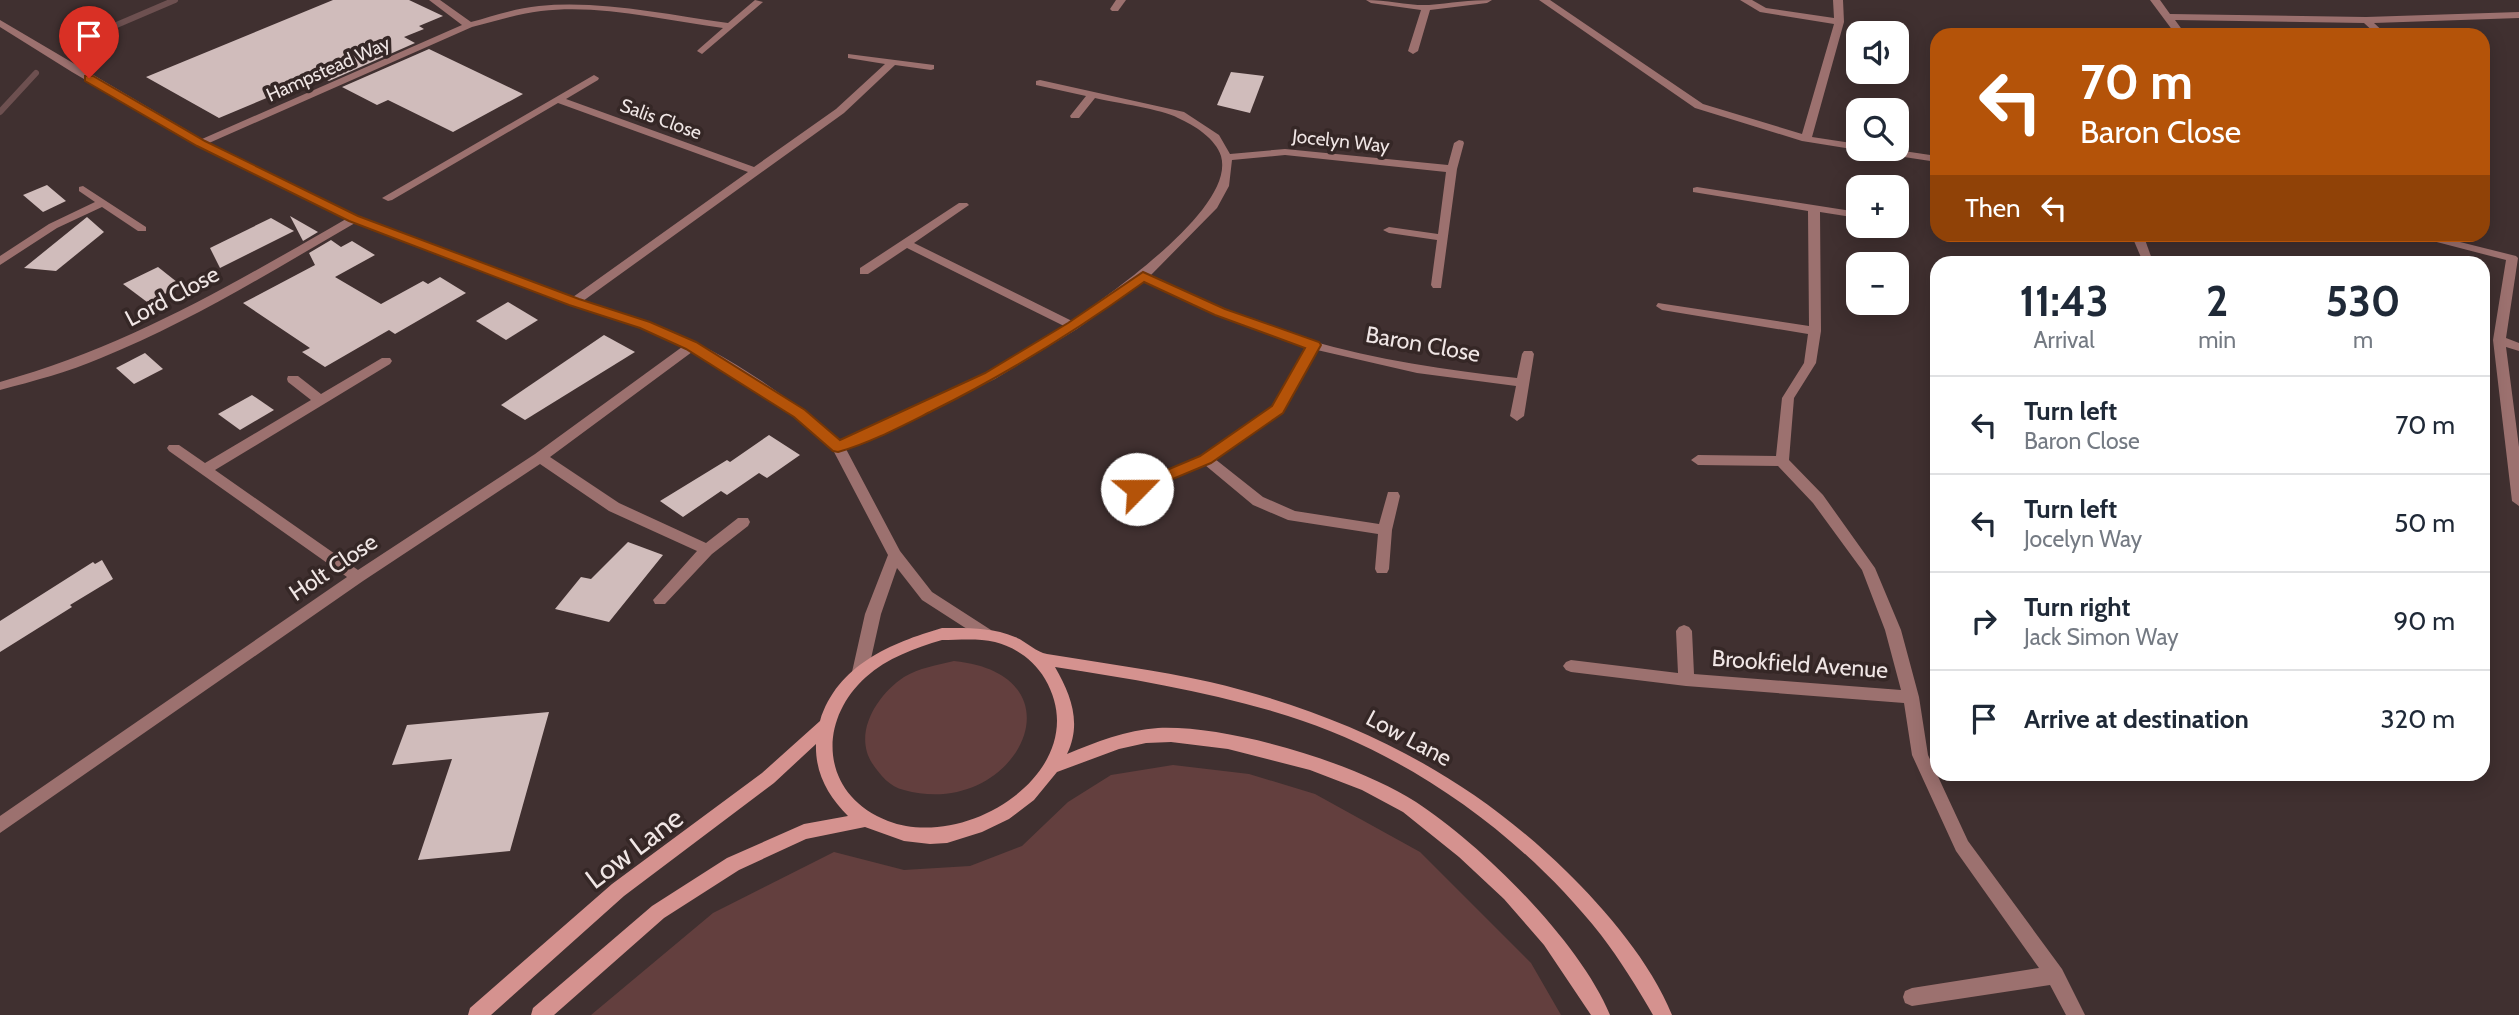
<!DOCTYPE html>
<meta charset="utf-8">
<style>
:root{--surface:#fff;--page:#f6f6f7;--text:#1f2937;--muted:#747a83;--line:#e0e1e3}
body{margin:0;font-family:Cabin,sans-serif;background:var(--page);color:var(--text);height:100vh;display:flex;flex-direction:column;font-size:26px;white-space:nowrap}
*{box-sizing:border-box;margin:0}
p{font-size:23px;color:var(--muted)}
.icon{flex:none;width:38px;height:38px;fill:none;stroke:currentColor;stroke-width:2;stroke-linecap:round;stroke-linejoin:round}
.map{position:relative;flex:1;overflow:hidden}
.details{position:absolute;left:1930px;top:256px;width:560px;height:525px;display:flex;flex-direction:column;background:var(--surface);border-radius:21px;box-shadow:0 4px 18px #0003}
.details>*{flex:none}
.banner{position:absolute;left:1930px;top:28px;width:560px;height:214px;border-radius:21px;box-shadow:0 4px 18px #0003;background:#b45309;color:#fff;overflow:hidden}
.buttons{position:absolute;left:1846px;top:21px;display:grid;gap:14px}
.buttons a{display:grid;place-items:center;width:63px;height:63px;border-radius:14px;background:var(--surface);box-shadow:0 4px 18px #0003;font-size:35px}
.pin{position:absolute;display:grid;place-items:center;width:60px;height:60px;color:#fff;margin:-72px -30px;border-radius:50% 50% 50% 0;rotate:-45deg;box-shadow:0 0 7px #0007}
.pin .icon{rotate:45deg}
.me{position:absolute;width:77px;margin:-38px;rotate:67deg;stroke-linejoin:round;filter:drop-shadow(0 0 5px #0008)}
.turn{display:flex;align-items:center;gap:24px;height:147px;padding:0 35px;font-size:32px}
.turn .icon{width:91px;height:91px;stroke-width:2.5}
.turn b{display:block;font-size:49px;line-height:60px}
.then{display:flex;align-items:center;height:66px;padding:0 35px;background:#0003;gap:14px;font-size:26px}
.eta{display:flex;justify-content:space-evenly;align-items:center;height:119px;text-align:center}
.eta b{font-size:42px;font-weight:700;line-height:49px}
ul{padding:0;list-style:none}
li{display:flex;align-items:center;gap:21px;height:98px;padding:0 35px;border-top:2px solid var(--line)}
li div{flex:1}
li b{display:block;font-size:26px}
li em{font-style:normal}
.map>svg:first-child{display:block}
.green{fill:#633f3e}
.lines{fill:none;stroke-linecap:round;stroke-linejoin:round}
.stream{stroke:#6d5050;stroke-width:6}
.building{fill:#d0bcbb}
.street{fill:#9c716f;fill-rule:evenodd}
.secondary{fill:#d5928f;fill-rule:evenodd}
.route{fill:#b45309;stroke:#753606;stroke-width:2}
.labels{text-anchor:middle;dominant-baseline:central;stroke-width:7;stroke-linejoin:round;paint-order:stroke}
.far-street-label{font-size:19px;fill:#f0e6e5;stroke:#352726}
.street-label{font-size:23px;fill:#f0e6e5;stroke:#352726}
.near-street-label{font-size:28px;fill:#f0e6e5;stroke:#352726}
</style>
<div class="map">
<svg width="2519" height="1015" viewBox="0 0 2519 1015">
<rect width="100%" height="100%" fill="#403030"/>
<!-- green -->
<g class="green">
<path d="M954,661c135,14 61,160 -50,129 -14,-3 -24,-15 -32,-27 -19,-30 5,-68 32,-86 15,-9 33,-12 50,-16z"/>
<polygon points="1173,765 1249,774 1315,794 1420,852 1531,963 1561,1015 591,1015 713,913 834,852 904,870 970,866 1022,846 1068,802 1111,775"/>
</g>
<g class="lines">
<!-- stream -->
<g class="stream">
<polyline points="79,41 175,0"/>
<polyline points="0,112 36,73"/>
</g>
</g>
<!-- building -->
<g class="building">
<polygon points="333,0 409,0 443,16 419,26 424,29 404,37 415,43 329,81 319,76 219,118 146,77"/>
<polygon points="429,49 523,94 453,132 388,100 377,105 342,87"/>
<polygon points="1231,72 1264,76 1250,113 1217,105"/>
<polygon points="47,185 66,201 43,212 23,195"/>
<polygon points="290,216 318,232 303,241"/>
<polygon points="87,217 104,232 56,271 24,268"/>
<polygon points="271,218 294,231 220,268 210,248"/>
<polygon points="331,240 341,247 352,241 375,255 335,277 381,304 423,281 428,284 440,277 466,293 395,334 389,330 325,367 302,352 310,348 243,303 315,265 309,253"/>
<polygon points="158,267 182,286 147,302 123,284"/>
<polygon points="508,302 538,320 506,340 476,321"/>
<polygon points="604,335 635,352 525,420 501,405"/>
<polygon points="145,353 163,369 134,384 116,368"/>
<polygon points="252,395 274,410 240,430 218,414"/>
<polygon points="769,435 800,455 767,478 759,473 727,495 721,491 683,517 660,501 727,460 730,462"/>
<polygon points="628,542 663,555 609,622 555,609 581,577 591,579"/>
<polygon points="102,560 113,579 70,605 72,607 0,652 0,621 93,562 95,564"/>
<polygon points="549,712 510,851 418,860 452,759 392,765 407,725"/>
</g>
<g class="lines">
<!-- street -->
<g class="street">
<path d="M429,0h11l31,22c22,-6 45,-14 68,-16 63,-6 128,9 189,17l27,-23 8,2 -61,52 -5,-3 2,-2 24,-21c-60,-8 -122,-24 -182,-17 -24,3 -46,10 -69,16l-263,116 149,74 215,80 175,-125 -190,-69 -166,97 -4,1 -6,-3 212,-123 5,3 -1,2 -32,19 188,68 82,-58 49,-45 -37,-6v-4l86,11v4l-3,1 -36,-5 -51,48 -261,188c22,7 45,13 67,21 69,27 134,70 189,119l146,-68 79,-47 -157,-78 -39,26h-8v-6l99,-65h8l2,2 -55,38 158,78c37,-27 164,-113 149,-165 -5,-17 -27,-31 -43,-38 -16,-9 -62,-15 -83,-20l-16,20h-8l-1,-2 16,-20 -50,-11v-4l4,-1 144,32 35,23 11,19 55,-5 163,16 6,-22 5,-3 4,1 1,2 -7,26 -16,119h-8l-2,-3 6,-45 -48,-7 -6,-3 6,-3 49,7 8,-62 -161,-17 -53,5 -3,26 -12,22 -66,67c51,24 103,48 157,65 68,20 139,30 209,38l5,-24 2,-3h8l2,3 -10,62 -7,5 -7,-5 6,-30 -99,-13 -100,-23 -34,62 -68,47 48,38 32,14 84,13 9,-32h10l2,4 -8,34 -3,39 -2,4h-10l-2,-4 3,-35 -90,-14 -35,-15 -48,-40 -63,28h-10l-2,-4 2,-4 69,-29 72,-50 33,-59 -63,-22 -99,-44 -67,48 -82,50 -149,70 54,102 32,41 59,38 3,4 -3,4 -5,2 -5,-2 -59,-38 -25,-32 -16,46 -13,58 -2,4 -6,2 -6,-2 -2,-4 13,-58 23,-59 -55,-105 -38,-34 -45,-30 -58,-34 -142,105 69,46 87,40 32,-25h10l2,4 -2,4 -36,28 -47,50h-10l-2,-4 44,-49 -88,-40 -69,-47 -177,117 -363,252v-17l347,-239 -178,-126 -2,-3 2,-3h10l26,18 106,-63 -23,-18 -1,-3 1,-3h10l23,18 61,-36h8l2,3 -2,3 -175,106 143,100 177,-116 147,-107 -41,-19 -71,-23 -215,-82c-83,48 -165,99 -254,135 -33,14 -67,23 -101,32v-8c129,-36 231,-97 346,-163l-149,-74 -125,-73 -72,-45v-7l202,119 260,-114z"/>
<polygon points="1116,0 1126,0 1118,11 1112,11 1110,9"/>
<path d="M1366,0c21,0 44,6 63,5 21,-2 41,-5 63,-5l-5,3 -57,7 -12,41 -5,3 -5,-3 13,-41 -50,-7z"/>
<polygon points="1539,0 1550,0 1703,104 1802,134 1834,24 1760,12 1740,0 1752,0 1766,8 1834,18 1833,0 1843,0 1844,22 1812,137 1858,144 1858,149 1862,149 1858,150 1802,141 1695,108"/>
<polygon points="2150,0 2160,0 2170,14 2366,17 2519,12 2519,18 2374,23 2387,35 2377,35 2364,23 2175,20 2186,35 2176,35"/>
<polygon points="1866,149 1890,149 1937,156 1937,162 1871,152"/>
<polygon points="83,186 146,227 146,231 138,231 102,207 57,228 0,265 0,256 49,224 95,202 79,191 79,187"/>
<polygon points="1697,187 1858,212 1858,218 1820,212 1821,331 1816,363 1794,398 1789,460 1823,495 1875,568 1901,630 1919,697 1928,755 1968,841 2062,969 2085,1015 2066,1015 2050,985 1912,1006 1905,1003 1903,997 1905,991 1912,988 2039,968 1956,851 1912,755 1904,703 1686,686 1571,672 1566,670 1563,666 1566,662 1571,660 1678,673 1676,631 1679,627 1684,625 1689,627 1692,631 1694,674 1901,690 1885,630 1862,570 1813,503 1778,466 1698,465 1691,460 1698,455 1776,456 1782,398 1804,363 1808,334 1662,310 1656,306 1658,303 1809,326 1808,211 1693,192 1693,188"/>
<polygon points="2131,234 2143,234 2153,262 2143,262"/>
<polygon points="2406,234 2428,234 2516,256 2518,258 2506,338 2519,343 2519,351 2506,347 2519,447 2519,506 2512,501 2493,340 2506,260"/>
</g>
<!-- secondary -->
<path class="secondary" d="M942,628c26,0 49,-1 73,9 11,4 21,15 32,17 55,9 109,16 163,28 136,32 255,90 356,189 40,39 85,92 106,144h-19c-16,-28 -33,-55 -52,-80 -79,-100 -192,-181 -313,-219 -76,-24 -155,-37 -233,-49 16,28 27,56 12,87 29,-12 59,-24 91,-26 72,-3 197,35 258,74 66,43 164,140 194,213h-19l-47,-70 -40,-46 -45,-42 -56,-45 -41,-22 -52,-20 -82,-21 -57,-7 -25,1 -27,6 -62,23 -23,28 -25,19 -27,13 -35,11 -17,1 -26,-3 -39,-14 -59,12 -67,31 -75,48 -110,97h-23l2,-7 119,-102 75,-48 77,-34 44,-8c-20,-20 -33,-43 -32,-72l-42,39 -150,113 -133,119h-23l2,-7 142,-124 150,-111 58,-52c17,-56 71,-78 122,-93zM942,640c17,0 36,-2 53,2 20,5 39,18 50,37 52,89 -77,173 -157,142 -67,-26 -72,-99 -22,-144 21,-19 49,-29 76,-37z"/>
</g>
<!-- route -->
<path class="route" d="M85,76h8l112,65 153,75 221,83 71,23 46,20 109,68 35,30 145,-67 83,-50 75,-51 82,37 94,33 2,3 -38,68 -72,50 -74,31 -8,-5 2,-4 69,-29 72,-50 33,-58 -90,-33 -71,-33c-68,49 -137,92 -212,129 -30,15 -62,32 -94,41l-5,-1 -39,-34 -108,-68 -46,-21 -71,-23 -220,-84 -152,-75 -112,-65z"/>
<g class="labels">
<!-- far-street labels -->
<g class="far-street-label">
<text transform="translate(328 69) rotate(-24)">Hampstead Way</text>
<text transform="translate(661 119) rotate(20)">Salis Close</text>
<text transform="translate(1341 141) rotate(6)">Jocelyn Way</text>
</g>
<!-- street labels -->
<g class="street-label">
<text transform="translate(172 296) rotate(-28)">Lord Close</text>
<text transform="translate(1423 344) rotate(10)">Baron Close</text>
<text transform="translate(333 567) rotate(-34)">Holt Close</text>
<text transform="translate(1800 664) rotate(4)">Brookfield Avenue</text>
<text transform="translate(1409 738) rotate(28)">Low Lane</text>
</g>
<!-- near-street labels -->
<g class="near-street-label">
<text transform="translate(634 848) rotate(-37)">Low Lane</text>
</g>
</g>
</svg>
<div class="buttons">
<a><svg class="icon" aria-label="sound" viewBox="0 0 24 24"><path d="M4 9h4l5-4v14l-5-4H4zM17 9q2 3 0 6"/></svg></a>
<a><svg class="icon" aria-label="search" viewBox="0 0 24 24"><circle cx="10" cy="10" r="6"/><path d="M15 15l6 6"/></svg></a>
<a>+</a>
<a>−</a>
</div>
<div class="pin" style="left:89px;top:78px;background:#d93025"><svg class="icon" aria-label="arrive" viewBox="0 0 24 24"><path d="M6 21V4h12l-3 4 3 4H6"/></svg></div>
<svg class="me" style="left:1137px;top:489px" viewBox="-20 -20 40 40"><circle r="19" fill="#fff"/><path d="M0-13L10 11 0 6-10 11z" fill="#b45309"/></svg>
<div class="banner">
<div class="turn"><svg class="icon" aria-label="left" viewBox="0 0 24 24"><path d="M17 20v-9H6M10 6l-5 5 5 5"/></svg><div><b>70 m</b>Baron Close</div></div>
<div class="then">Then<svg class="icon" aria-label="left" viewBox="0 0 24 24"><path d="M17 20v-9H6M10 6l-5 5 5 5"/></svg></div>
</div>
<section class="details">
<div class="eta">
<div><b>11:43</b><p>Arrival</p></div>
<div><b>2</b><p>min</p></div>
<div><b>530</b><p>m</p></div>
</div>
<ul>
<li><svg class="icon" aria-label="left" viewBox="0 0 24 24"><path d="M17 20v-9H6M10 6l-5 5 5 5"/></svg><div><b>Turn left</b><p>Baron Close</p></div><em>70 m</em></li>
<li><svg class="icon" aria-label="left" viewBox="0 0 24 24"><path d="M17 20v-9H6M10 6l-5 5 5 5"/></svg><div><b>Turn left</b><p>Jocelyn Way</p></div><em>50 m</em></li>
<li><svg class="icon" aria-label="right" viewBox="0 0 24 24"><path d="M7 20v-9h11M14 6l5 5-5 5"/></svg><div><b>Turn right</b><p>Jack Simon Way</p></div><em>90 m</em></li>
<li><svg class="icon" aria-label="arrive" viewBox="0 0 24 24"><path d="M6 21V4h12l-3 4 3 4H6"/></svg><div><b>Arrive at destination</b></div><em>320 m</em></li>
</ul>
</section>
</div>
